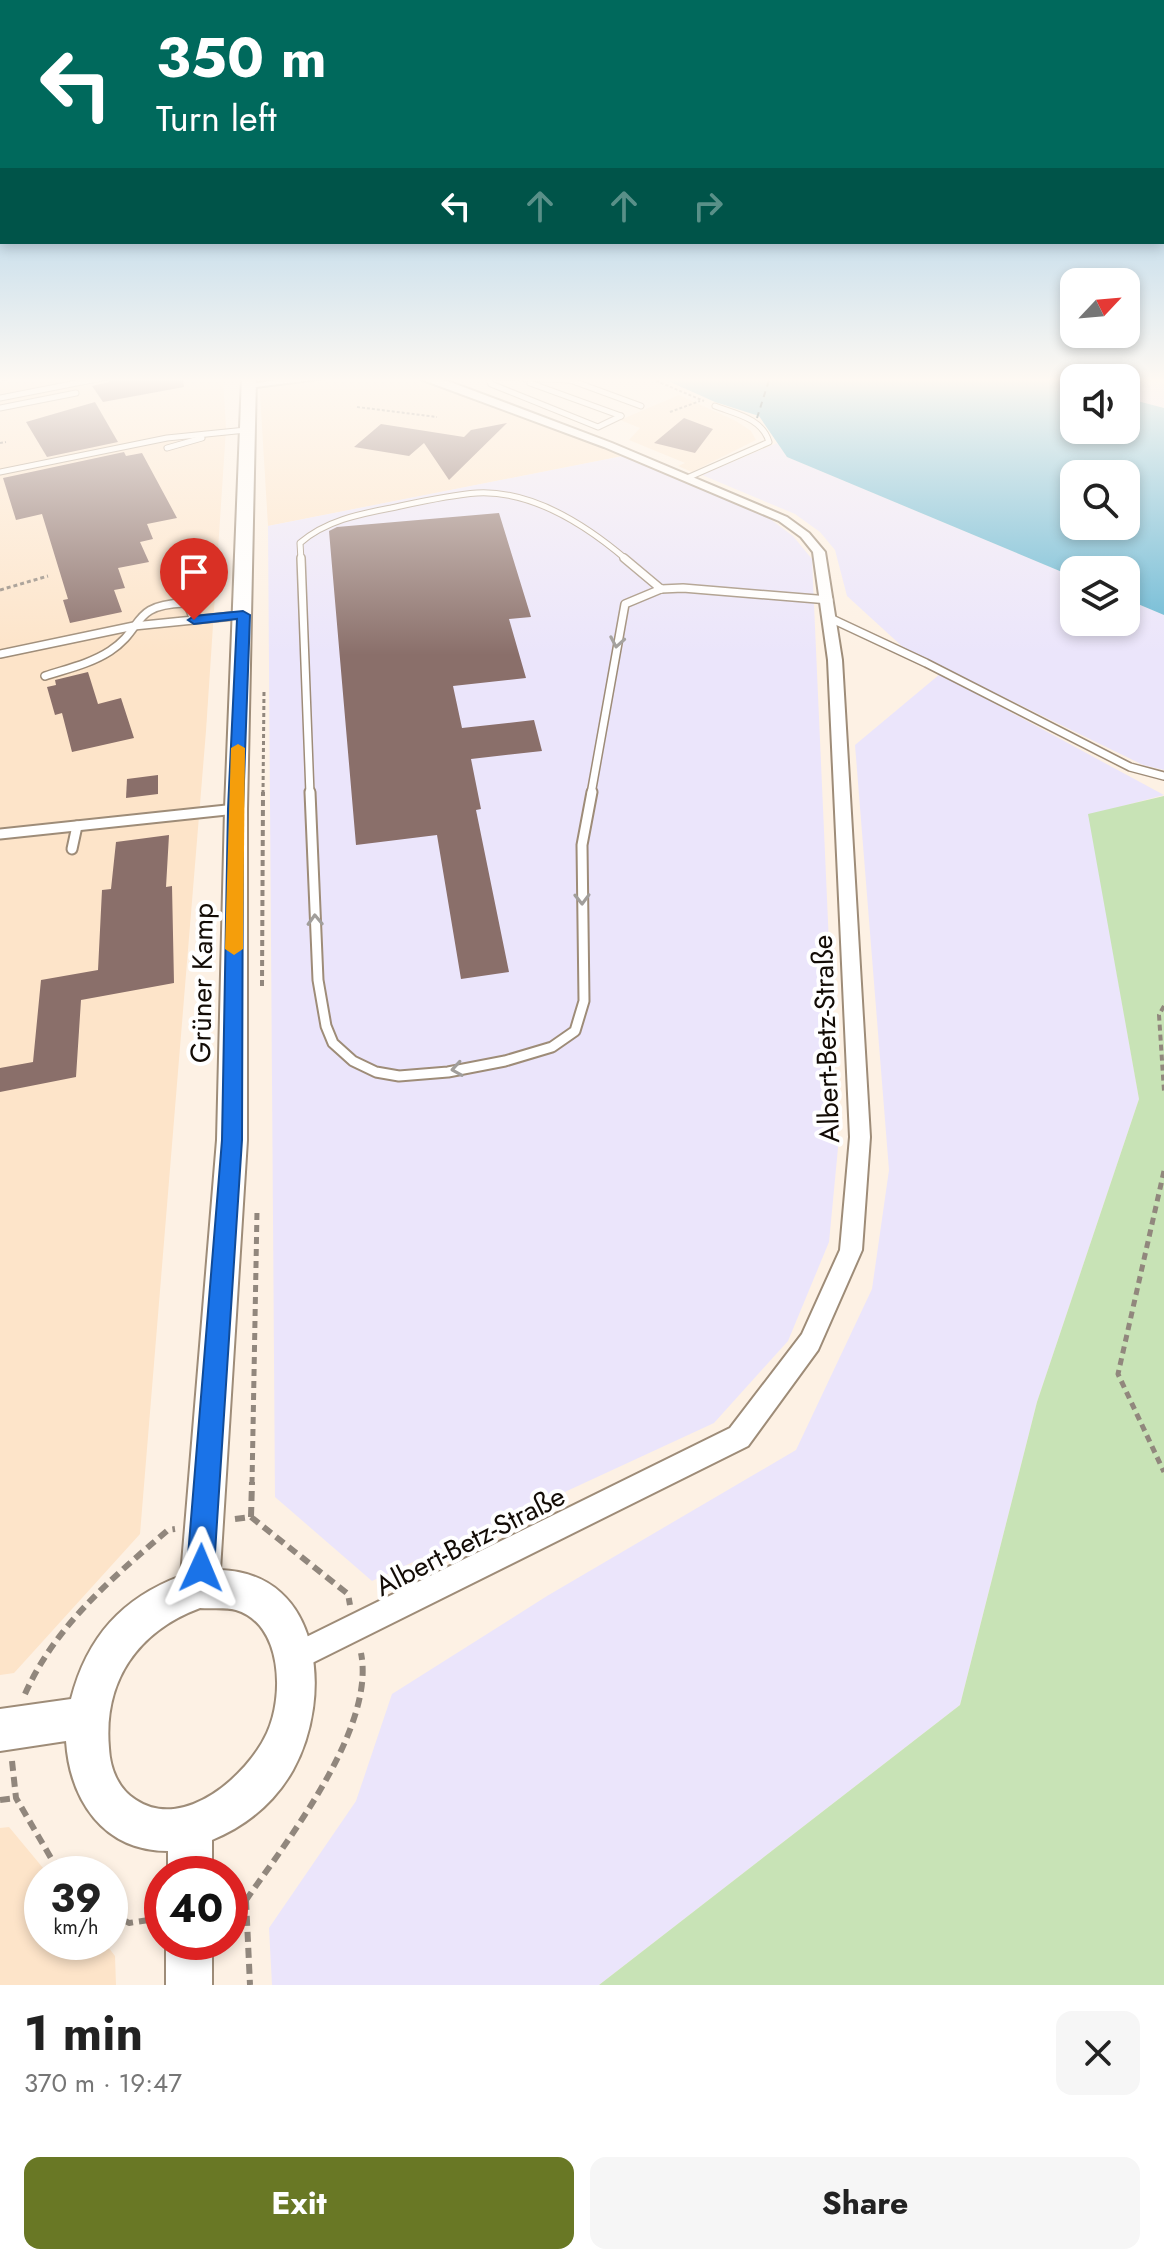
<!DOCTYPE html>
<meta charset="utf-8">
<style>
:root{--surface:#fff;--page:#f6f6f6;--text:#222;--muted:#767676;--accent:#697825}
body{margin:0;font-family:Jost,sans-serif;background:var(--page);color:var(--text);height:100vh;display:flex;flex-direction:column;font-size:30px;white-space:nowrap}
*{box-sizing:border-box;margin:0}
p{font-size:26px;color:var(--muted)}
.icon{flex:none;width:44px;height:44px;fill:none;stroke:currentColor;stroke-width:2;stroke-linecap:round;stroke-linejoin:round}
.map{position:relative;height:1985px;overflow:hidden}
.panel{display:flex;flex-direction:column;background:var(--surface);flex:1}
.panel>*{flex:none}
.guide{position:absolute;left:0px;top:0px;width:1164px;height:244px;box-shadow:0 4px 12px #0003;background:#00695c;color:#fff;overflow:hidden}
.needle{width:52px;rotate:64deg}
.tools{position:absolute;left:1060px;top:268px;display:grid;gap:16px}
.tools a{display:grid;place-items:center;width:80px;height:80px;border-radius:16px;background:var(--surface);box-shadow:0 4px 12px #0003;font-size:40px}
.speed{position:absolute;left:24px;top:1856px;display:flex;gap:16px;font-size:40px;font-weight:700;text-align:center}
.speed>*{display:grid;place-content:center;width:104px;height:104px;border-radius:50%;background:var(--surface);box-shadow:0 4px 12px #0003;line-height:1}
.speed small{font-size:20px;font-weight:400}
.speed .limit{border:12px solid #d22;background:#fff;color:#111}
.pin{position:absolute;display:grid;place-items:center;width:68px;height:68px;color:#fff;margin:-82px -34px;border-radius:50% 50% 50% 0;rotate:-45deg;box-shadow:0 0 8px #0007}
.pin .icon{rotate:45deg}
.me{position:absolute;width:88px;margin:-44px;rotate:1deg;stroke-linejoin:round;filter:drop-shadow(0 0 6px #0008)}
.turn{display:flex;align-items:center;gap:28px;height:168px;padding:0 24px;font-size:36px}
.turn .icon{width:104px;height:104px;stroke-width:2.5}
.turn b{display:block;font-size:56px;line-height:68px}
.lanes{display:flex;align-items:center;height:76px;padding:0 24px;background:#0003;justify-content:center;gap:40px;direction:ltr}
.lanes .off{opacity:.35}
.round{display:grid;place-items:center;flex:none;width:84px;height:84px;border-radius:16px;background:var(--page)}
.headline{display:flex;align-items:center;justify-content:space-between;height:136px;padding:0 24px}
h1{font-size:48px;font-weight:700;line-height:60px}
.cta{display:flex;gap:16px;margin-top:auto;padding:16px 24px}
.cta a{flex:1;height:92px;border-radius:16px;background:var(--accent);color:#fff;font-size:32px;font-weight:700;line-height:92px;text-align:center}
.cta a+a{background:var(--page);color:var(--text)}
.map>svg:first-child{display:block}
.built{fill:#fde4c9}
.industrial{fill:#ebe5fb}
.green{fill:#c8e3b6}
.water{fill:#67b7d4;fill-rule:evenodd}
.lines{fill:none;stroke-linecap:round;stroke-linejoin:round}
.ferry{stroke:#0d3440;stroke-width:2;stroke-dasharray:6 5;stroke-linecap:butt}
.building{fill:#8a6f6a}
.lane-far2-casing{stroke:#9e8c78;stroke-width:7}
.lane-far1-casing{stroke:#9e8c78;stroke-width:10}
.lane-casing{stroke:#9e8c78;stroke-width:13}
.street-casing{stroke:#9e8c78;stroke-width:4}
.secondary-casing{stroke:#9e8c78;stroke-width:4}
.path-far4{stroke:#91877d;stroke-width:2;stroke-dasharray:3 2;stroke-linecap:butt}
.path-far3{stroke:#91877d;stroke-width:3;stroke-dasharray:4 3;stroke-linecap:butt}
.path-far2{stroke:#91877d;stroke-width:4;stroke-dasharray:6 4;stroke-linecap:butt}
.path-far1{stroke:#91877d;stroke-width:5;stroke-dasharray:7 5;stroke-linecap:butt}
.path{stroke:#91877d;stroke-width:6;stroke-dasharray:10 6;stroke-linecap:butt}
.lane-far2{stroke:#fff;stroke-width:5}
.lane-far1{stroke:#fff;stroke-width:7}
.lane{stroke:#fff;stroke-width:9}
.street{fill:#fff;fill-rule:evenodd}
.secondary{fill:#fff;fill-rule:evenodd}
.oneway{stroke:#a19e9b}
.route{fill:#1a73e8;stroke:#114b97;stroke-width:2}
.slow{fill:#f59e0b}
.labels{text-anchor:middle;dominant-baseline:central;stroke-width:8;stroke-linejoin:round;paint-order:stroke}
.street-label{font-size:28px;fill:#130c06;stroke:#fff}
</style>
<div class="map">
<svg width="1164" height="1985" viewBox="0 0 1164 1985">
<rect width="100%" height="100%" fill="#fdf1e4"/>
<!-- built -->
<g class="built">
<polygon points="0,377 223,377 226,429 206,731 140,1534 14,1673 0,1675"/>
<polygon points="259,377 396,378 438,384 623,456 268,526"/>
<polygon points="679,395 736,421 751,431 756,440 692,472 678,466 685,463 629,440 640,428 620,420"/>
<polygon points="9,1827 48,1874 42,1874 42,1942 104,1942 115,1956 116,1985 0,1985 0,1828"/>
</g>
<!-- industrial -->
<g class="industrial">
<polygon points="1061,377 1164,377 1164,408 1126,398 1126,378 1074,378 1074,381"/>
<polygon points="777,443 787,457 1074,577 1074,622 1126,622 1126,599 1164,615 1164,770 1143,765 905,649 847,596 835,550 820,532 795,514 702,475"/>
<polygon points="623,456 766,516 793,536 812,559 838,1148 829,1242 788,1341 714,1423 372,1581 275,1497 268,526"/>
<polygon points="940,674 1164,795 1089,815 1139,1099 1037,1402 960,1705 599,1985 272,1985 269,1928 356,1801 392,1694 547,1596 796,1450 872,1289 889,1170 855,745"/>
</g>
<!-- green -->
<polygon class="green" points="1164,796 1164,1985 599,1985 960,1705 1037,1402 1139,1099 1088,814"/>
<!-- water -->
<path class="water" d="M659,377h402l13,4v49h52v-32l38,10v207l-38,-16v-29h-52v7l-287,-120 -28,-41 -44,-14zM1074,474h52v52h-52z"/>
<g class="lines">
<!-- ferry -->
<polyline class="ferry" points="757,418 770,377"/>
</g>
<!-- building -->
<g class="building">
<polygon points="112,377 183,377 184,387 103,402 92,386 109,382"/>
<polygon points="95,402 118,442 47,457 26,422"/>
<polygon points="684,418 713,429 695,453 654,443"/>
<polygon points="507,423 449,480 424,443 409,456 354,447 381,424 464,437 471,430"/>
<polygon points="124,452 126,456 142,453 177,518 147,524 153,539 140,542 149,562 118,568 125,588 114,590 122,612 70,623 63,600 68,599 42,514 16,520 3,478"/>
<polygon points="499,513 531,617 509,619 526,678 453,686 462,728 534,720 542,751 471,759 481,809 476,810 509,972 461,979 437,835 356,845 329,531 337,527"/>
<polygon points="88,672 98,704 121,698 134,738 72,752 62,713 55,715 47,687 56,685 55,680"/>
<polygon points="158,775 158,794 126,798 127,779"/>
<polygon points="169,835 166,887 172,886 174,983 81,1000 76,1077 0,1092 0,1068 33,1062 41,980 98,970 102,890 111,889 116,842"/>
</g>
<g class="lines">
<defs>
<g id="lane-far2">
<polyline points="488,377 491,384 598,427 621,416"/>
<polyline points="495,377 570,380 641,406"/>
<polyline points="0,378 5,377"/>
<polyline points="530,383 621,416"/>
<polyline points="0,398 107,377"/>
<polyline points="0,408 76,393"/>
<polyline points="167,448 202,438"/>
<polyline points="0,472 167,438 246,430"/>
<path d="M687,478l82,-36c-7,-24 -33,-28 -54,-36"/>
<path d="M301,560l-1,-17c25,-22 59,-29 91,-35 28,-6 58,-13 86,-15 56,-3 109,32 150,67"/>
</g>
<g id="lane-far1">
<polyline points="301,558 310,794"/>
<polyline points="624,558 661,589"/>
<polyline points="661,589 683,588 829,600"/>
<polyline points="832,619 926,663 1130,767 1164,776"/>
<polyline points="0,654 134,626 243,615"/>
<path d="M45,676c21,-7 45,-12 65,-25 35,-23 20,-46 74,-48l4,2 6,15"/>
<polyline points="591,794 625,604 661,589"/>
</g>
<g id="lane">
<polyline points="310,792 318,980 326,1026 333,1043 353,1061 376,1072 399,1076 448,1072 505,1061 552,1047 575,1031 584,1001 582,845 592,792"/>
<polyline points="0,834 236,809"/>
<polyline points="72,849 77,826"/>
</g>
<g id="street">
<polygon points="300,377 334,377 248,388 243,385"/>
<polygon points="415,377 430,377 453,383 612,443 787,517 809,533 825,552 842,660 870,1137 862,1250 818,1350 748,1446 296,1671 286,1667 282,1657 286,1647 730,1428 802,1334 840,1250 850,1137 828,660 813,552 801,537 779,521 604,447"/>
</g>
<g id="secondary">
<path d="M242,377h14l-9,432v331l-27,430c103,3 113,128 73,200 -18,32 -47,56 -81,70v34h-44v-23c-65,0 -98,-51 -102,-110l-66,10v-42l71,-10c16,-62 51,-101 110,-123l36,-436 8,-331zM200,1608c12,1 25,-1 36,2 47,14 48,87 31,123 -19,42 -83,99 -131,67 -18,-11 -26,-32 -27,-52 -6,-67 29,-117 91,-140z"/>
<rect x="166" y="1942" width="46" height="43"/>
</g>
</defs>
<!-- lane-far2 casing -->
<use href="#lane-far2" class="lane-far2-casing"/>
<!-- lane-far1 casing -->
<use href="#lane-far1" class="lane-far1-casing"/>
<!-- lane casing -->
<use href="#lane" class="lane-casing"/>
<!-- street casing -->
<use href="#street" class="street-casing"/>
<!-- secondary casing -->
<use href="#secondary" class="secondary-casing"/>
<!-- path-far4 -->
<g class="path-far4">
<polyline points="647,377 704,401"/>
<polyline points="357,407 437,417"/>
<polyline points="670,412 700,401"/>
<polyline points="0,443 6,442"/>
</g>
<!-- path-far3 -->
<g class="path-far3">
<polyline points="0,590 48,576"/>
<polyline points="263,794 264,691"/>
</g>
<!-- path-far2 -->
<g class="path-far2">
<polyline points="262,986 263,792"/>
<polyline points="1164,1006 1159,1015 1164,1091"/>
</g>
<!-- path-far1 -->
<g class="path-far1">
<polyline points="1164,1171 1118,1374 1164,1472"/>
<polyline points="252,1484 257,1211"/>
</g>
<!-- path -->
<g class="path">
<polyline points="251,1517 252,1482"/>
<polyline points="235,1519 251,1517 348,1594 350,1605"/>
<path d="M25,1694c30,-68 87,-116 143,-164l7,-1"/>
<polyline points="12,1761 16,1798 51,1858 67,1874"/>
<polyline points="0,1800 16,1798"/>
<polyline points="246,1900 250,1985"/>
<path d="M230,1904l16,-4c41,-59 130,-172 115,-247"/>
<polyline points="110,1912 129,1923 162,1918"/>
</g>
<!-- lane-far2 -->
<use href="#lane-far2" class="lane-far2"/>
<!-- lane-far1 -->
<use href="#lane-far1" class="lane-far1"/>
<!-- lane -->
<use href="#lane" class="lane"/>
<!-- street -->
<use href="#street" class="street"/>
<!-- secondary -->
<use href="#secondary" class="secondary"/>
</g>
<!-- one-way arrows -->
<defs><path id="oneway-chevron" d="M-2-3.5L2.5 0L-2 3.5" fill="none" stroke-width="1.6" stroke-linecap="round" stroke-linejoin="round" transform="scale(2)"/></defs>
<g class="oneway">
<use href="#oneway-chevron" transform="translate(617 642) rotate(100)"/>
<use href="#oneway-chevron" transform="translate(582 899) rotate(89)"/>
<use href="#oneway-chevron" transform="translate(315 920) rotate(-92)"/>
<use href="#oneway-chevron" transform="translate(457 1069) rotate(171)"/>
</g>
<!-- sky -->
<linearGradient id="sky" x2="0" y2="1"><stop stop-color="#74b5e0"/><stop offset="0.58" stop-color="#fef9f3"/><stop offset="1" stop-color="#fef9f3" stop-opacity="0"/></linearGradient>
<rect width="1164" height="655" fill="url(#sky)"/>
<!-- route -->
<polygon class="route" points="243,611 250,615 243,809 242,1140 214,1568 210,1577 201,1581 191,1577 187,1568 222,1140 228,809 237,619 194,624 188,620 194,616"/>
<!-- slow -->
<polygon class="slow" points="238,744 245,748 243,949 234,955 225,949 231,748"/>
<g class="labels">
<!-- street labels -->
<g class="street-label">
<text transform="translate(202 983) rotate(-89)">Grüner Kamp</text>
<text transform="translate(826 1039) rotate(-92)">Albert-Betz-Straße</text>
<text transform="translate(470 1541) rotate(-27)">Albert-Betz-Straße</text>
</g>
</g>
</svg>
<div class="tools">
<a><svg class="needle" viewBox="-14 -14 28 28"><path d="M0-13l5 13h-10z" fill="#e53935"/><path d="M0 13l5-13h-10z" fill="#767676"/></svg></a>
<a><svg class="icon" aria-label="sound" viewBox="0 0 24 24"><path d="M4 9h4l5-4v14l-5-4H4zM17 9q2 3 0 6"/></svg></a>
<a><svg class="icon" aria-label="search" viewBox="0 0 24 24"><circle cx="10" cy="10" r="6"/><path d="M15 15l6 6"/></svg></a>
<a><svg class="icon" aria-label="layers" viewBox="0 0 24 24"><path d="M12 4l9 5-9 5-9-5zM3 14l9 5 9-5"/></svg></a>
</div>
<div class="speed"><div>39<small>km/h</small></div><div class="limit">40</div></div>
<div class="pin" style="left:194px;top:620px;background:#d93025"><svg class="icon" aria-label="arrive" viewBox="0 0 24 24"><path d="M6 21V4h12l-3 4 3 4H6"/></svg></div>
<svg class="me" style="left:201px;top:1568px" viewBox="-20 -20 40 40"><path d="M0-17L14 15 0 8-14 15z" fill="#1a73e8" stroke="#fff" stroke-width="4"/></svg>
<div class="guide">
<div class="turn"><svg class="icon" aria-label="left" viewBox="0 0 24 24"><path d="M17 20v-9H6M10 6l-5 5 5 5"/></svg><div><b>350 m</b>Turn left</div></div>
<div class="lanes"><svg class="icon" aria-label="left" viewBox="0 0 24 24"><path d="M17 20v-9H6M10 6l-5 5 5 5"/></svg><svg class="icon off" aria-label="ahead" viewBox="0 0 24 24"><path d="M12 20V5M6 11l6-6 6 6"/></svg><svg class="icon off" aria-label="ahead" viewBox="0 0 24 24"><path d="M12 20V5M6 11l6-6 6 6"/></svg><svg class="icon off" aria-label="right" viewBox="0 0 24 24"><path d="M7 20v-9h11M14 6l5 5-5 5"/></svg></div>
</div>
</div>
<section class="panel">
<div class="headline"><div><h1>1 min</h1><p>370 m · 19:47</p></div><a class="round"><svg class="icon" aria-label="close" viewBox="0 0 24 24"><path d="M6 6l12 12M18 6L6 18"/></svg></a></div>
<div class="cta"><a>Exit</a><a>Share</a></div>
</section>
